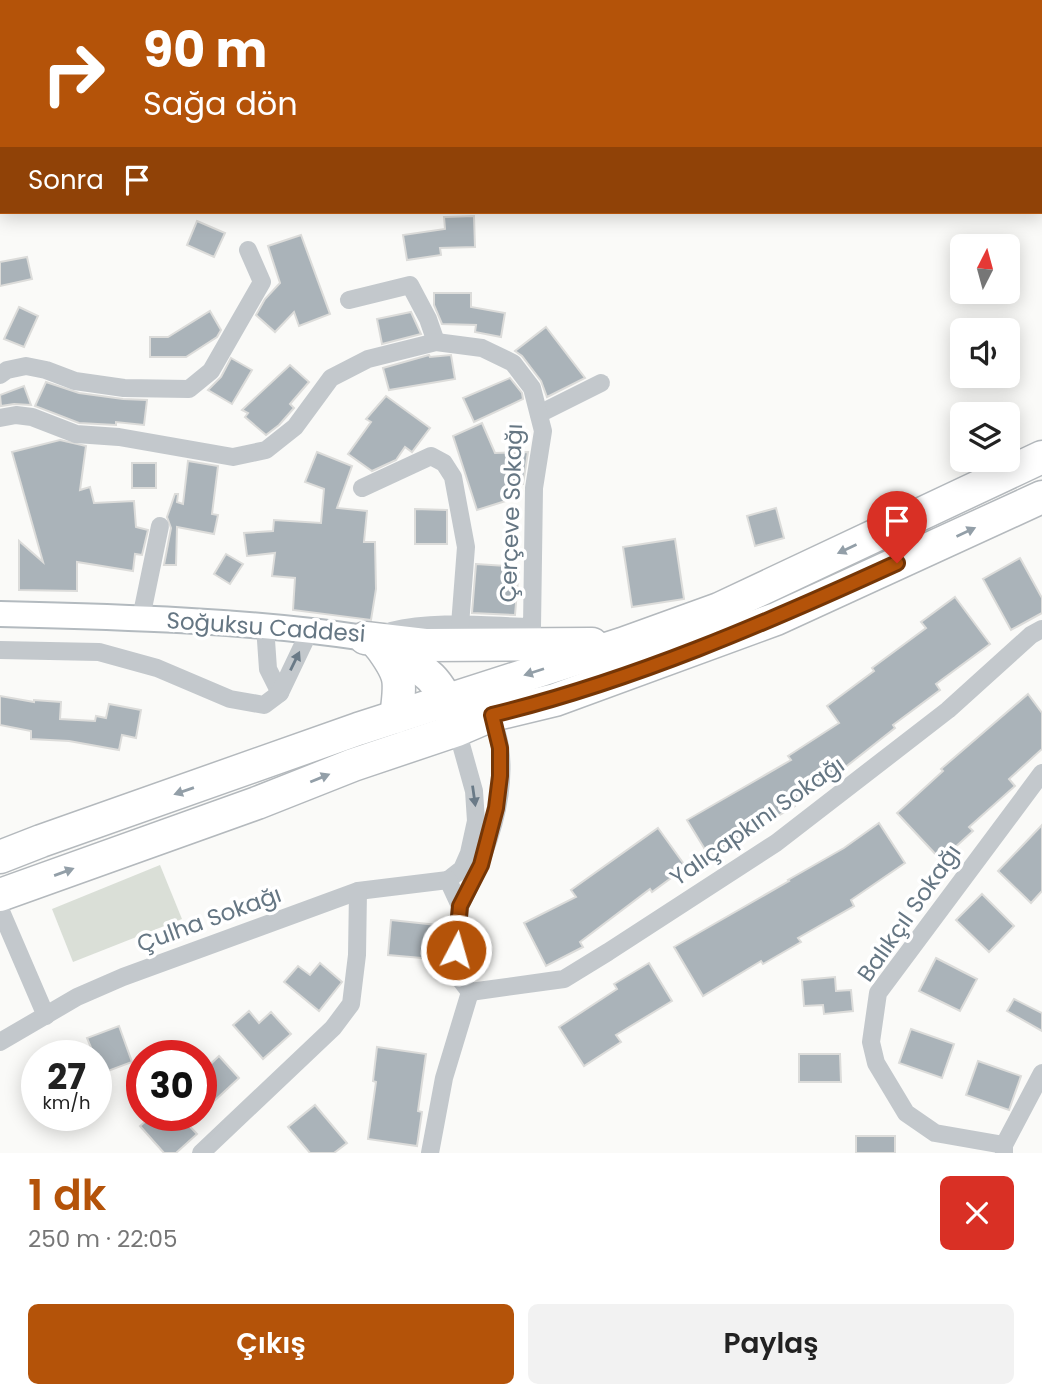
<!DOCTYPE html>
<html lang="tr">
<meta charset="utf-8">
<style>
:root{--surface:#fff;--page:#f2f2f2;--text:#222;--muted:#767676;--accent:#b45309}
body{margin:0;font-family:Poppins,sans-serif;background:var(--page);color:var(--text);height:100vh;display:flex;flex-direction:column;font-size:26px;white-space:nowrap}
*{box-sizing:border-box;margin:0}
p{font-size:23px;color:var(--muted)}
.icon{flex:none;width:38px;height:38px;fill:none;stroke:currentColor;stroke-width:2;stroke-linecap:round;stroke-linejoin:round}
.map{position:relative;height:1153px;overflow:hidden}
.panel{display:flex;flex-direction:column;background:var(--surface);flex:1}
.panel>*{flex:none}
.banner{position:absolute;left:0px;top:0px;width:1043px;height:214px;box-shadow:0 4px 18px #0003;background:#b45309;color:#fff;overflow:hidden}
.needle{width:46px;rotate:6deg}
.tools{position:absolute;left:950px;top:234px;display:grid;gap:14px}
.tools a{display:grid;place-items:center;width:70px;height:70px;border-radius:10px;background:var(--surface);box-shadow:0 4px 18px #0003;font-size:35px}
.speed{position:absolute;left:21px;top:1040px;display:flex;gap:14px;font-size:35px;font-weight:700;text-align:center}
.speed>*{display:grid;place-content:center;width:91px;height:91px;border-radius:50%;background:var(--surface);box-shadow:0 4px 18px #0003;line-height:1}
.speed small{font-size:18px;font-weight:400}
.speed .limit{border:10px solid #d22;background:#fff;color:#111}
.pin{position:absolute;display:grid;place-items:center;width:60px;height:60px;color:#fff;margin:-72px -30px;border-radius:50% 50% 50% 0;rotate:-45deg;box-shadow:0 0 7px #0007}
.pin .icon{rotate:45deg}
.me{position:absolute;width:77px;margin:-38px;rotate:6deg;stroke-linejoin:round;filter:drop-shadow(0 0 5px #0008)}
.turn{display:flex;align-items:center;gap:24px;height:147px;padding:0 28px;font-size:32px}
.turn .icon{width:91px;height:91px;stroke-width:2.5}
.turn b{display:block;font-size:49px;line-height:60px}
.then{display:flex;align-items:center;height:66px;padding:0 28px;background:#0003;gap:14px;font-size:26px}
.round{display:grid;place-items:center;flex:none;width:74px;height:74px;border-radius:10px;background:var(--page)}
.summary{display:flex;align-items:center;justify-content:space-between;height:119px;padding:0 28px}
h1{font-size:42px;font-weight:600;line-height:52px;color:var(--accent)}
.button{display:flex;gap:14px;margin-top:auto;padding:14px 28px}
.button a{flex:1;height:80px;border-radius:10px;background:var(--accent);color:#fff;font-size:28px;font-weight:600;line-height:80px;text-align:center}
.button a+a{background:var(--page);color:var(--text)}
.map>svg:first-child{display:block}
.green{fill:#dadfd7}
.building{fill:#aab3b9;stroke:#dcdcda;stroke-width:2}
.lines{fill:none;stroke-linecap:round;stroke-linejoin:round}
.secondary-casing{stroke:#b3babf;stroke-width:28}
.highway-casing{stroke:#b4b9bd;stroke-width:35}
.street{stroke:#c3c8cc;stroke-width:18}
.secondary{stroke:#fff;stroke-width:24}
.highway{stroke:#fff;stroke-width:32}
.oneway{fill:#939fa8}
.oneway2{fill:#6a7a87}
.route-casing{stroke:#753606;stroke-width:18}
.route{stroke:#b45309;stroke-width:12}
.labels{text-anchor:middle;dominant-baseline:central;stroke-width:7;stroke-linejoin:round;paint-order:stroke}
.street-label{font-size:23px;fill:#657683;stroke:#fff}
</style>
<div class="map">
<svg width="1042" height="1153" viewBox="0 0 1042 1153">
<rect width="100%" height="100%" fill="#fafaf8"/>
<!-- green -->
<polygon class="green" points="160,865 182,919 73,962 52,909"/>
<!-- building -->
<g class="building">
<polygon points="474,216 475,247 440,248 441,255 407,260 403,235 445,229 444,217"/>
<polygon points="197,221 225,233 214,257 187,245"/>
<polygon points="301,235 330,314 299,326 294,312 275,332 256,315 265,299 280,283 268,246"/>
<polygon points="27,257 32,279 0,286 0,262"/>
<polygon points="434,293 471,293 471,307 505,313 501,337 475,332 476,325 442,324 434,305"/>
<polygon points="19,307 38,316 24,347 4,339"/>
<polygon points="210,311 221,330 217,337 186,357 150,357 150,337 168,337"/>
<polygon points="411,312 421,334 382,344 377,319"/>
<polygon points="546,327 585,378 547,397 541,381 522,356 515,351"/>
<polygon points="429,355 430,357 451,355 455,379 389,390 383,368"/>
<polygon points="231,358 252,370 232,404 208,390 221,377"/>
<polygon points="290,365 309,382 290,404 294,408 279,425 266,435 245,417 248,413 242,410"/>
<polygon points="510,378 522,393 523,399 474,422 463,398"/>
<polygon points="46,382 79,393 123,399 147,400 144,425 116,422 116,425 79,423 35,406"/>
<polygon points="24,386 31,405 14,404 1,406 0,395"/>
<polygon points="386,396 430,428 412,452 405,447 396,460 372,471 348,454 371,422 366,419"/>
<polygon points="482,423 495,453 528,452 523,484 508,485 512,499 477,510 453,436"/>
<polygon points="60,440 86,446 80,490 90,487 94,503 134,501 136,527 148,530 142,555 135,554 133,571 77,562 77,591 19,590 19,541 43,562 12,452"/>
<polygon points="317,452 352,466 337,508 367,511 364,542 375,542 376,589 371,620 293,610 295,578 272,576 275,553 247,556 244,533 273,531 274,520 321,523 324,489 305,482"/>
<polygon points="188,461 218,466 212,514 218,515 214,534 177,527 176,565 164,565 171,528 167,517 175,494 178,494 177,502 183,504"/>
<rect x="132" y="463" width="24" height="25"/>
<polygon points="776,508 784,538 755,546 747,516"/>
<polygon points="415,509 447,510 447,544 415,544"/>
<polygon points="675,539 684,599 632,607 623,547"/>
<polygon points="226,554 243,564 230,584 214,574"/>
<polygon points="1020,558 1042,598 1042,613 1011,630 983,579"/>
<polygon points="476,564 519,567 515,615 472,613"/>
<polygon points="955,597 990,644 936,684 940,690 893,725 895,728 843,769 793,801 795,806 709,856 687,820 791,760 788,756 839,723 827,706 874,671 872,668 926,628 921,622"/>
<polygon points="1028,694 1042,713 1042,749 1009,779 1015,786 969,827 973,831 941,860 897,813 943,771 941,769"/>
<polygon points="0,696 34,702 34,700 61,702 60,719 95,721 96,716 106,718 109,704 141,710 136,738 122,735 119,750 69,741 31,739 31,731 0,725"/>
<polygon points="879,823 905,863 851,900 854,906 798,938 801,942 763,964 761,961 703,996 674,947 789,881 788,880 844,848"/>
<polygon points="1042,825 1042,891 1031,903 998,871"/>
<polygon points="658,828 686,867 652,892 650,889 580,942 583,947 546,966 524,923 576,897 571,890"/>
<polygon points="982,894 1014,926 989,952 956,920"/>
<polygon points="391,920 437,925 433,959 388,955"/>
<polygon points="936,958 977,979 960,1011 919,991"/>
<polygon points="320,963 342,982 319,1011 284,982 298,966 310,975"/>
<polygon points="649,963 672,1001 616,1035 621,1042 584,1066 559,1027 617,989 614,984"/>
<polygon points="835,977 836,991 851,990 853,1011 824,1014 823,1005 804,1006 802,980"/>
<polygon points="1014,999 1042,1013 1042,1031 1007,1011"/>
<polygon points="249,1011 259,1023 271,1012 291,1034 263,1059 233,1025"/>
<polygon points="119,1026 132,1062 100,1074 96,1055 94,1055 87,1038"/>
<polygon points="911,1029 954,1044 942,1078 899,1063"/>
<polygon points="377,1047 426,1054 418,1111 422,1112 417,1146 368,1139 376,1082 373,1081"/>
<polygon points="799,1054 840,1054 841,1082 799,1082"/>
<polygon points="219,1056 239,1078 212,1103 201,1091 201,1073"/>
<polygon points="978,1061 1021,1076 1009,1110 966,1095"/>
<polygon points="315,1105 347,1143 334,1153 310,1153 288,1127"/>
<polygon points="153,1115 158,1115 166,1123 175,1115 179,1115 197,1134 176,1153 164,1153 140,1126"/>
<rect x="856" y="1136" width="39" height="17"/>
</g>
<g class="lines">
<defs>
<path id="secondary" d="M0,614c122,3 244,6 365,24"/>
<g id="highway">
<polyline points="365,638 425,645 592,644"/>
<path d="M379,645c40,23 59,26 74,73"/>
<path d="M380,646c22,30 21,34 16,71"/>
<polyline points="0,857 41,841 358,729 622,644 719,609 1042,457"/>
<polyline points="0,895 257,803 353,765 457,730 492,715 555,700 776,619 1042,497"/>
</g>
</defs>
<!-- secondary casing -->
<use href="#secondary" class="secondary-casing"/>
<!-- highway casing -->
<use href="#highway" class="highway-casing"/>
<!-- street -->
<g class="street">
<polyline points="108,0 108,2"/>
<polyline points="349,300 410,285 428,319 436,342"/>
<polyline points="0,375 7,370 26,366 46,370 75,381 124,388 189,389 211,371 262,282 248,250"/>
<polyline points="539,414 601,383"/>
<path d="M0,418l16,-3 16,2 44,17 43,3 114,20 33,-7 29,-23 36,-49 37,-19 68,-17 46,6 31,15 19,25 11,43 -9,57 -2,139c-46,-1 -96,-7 -141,4"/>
<polyline points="362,488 431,456 444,463 453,477 466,547 460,625"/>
<polyline points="141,618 160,526"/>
<polyline points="265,626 268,669 280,693"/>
<polyline points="0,650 99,652 157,668 230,699 264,705 280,693 310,630"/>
<polyline points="448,880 462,869 469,853 476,821 474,791 457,730"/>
<path d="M460,906c24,-46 48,-105 40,-159 -1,-10 -6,-21 -8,-32"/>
<polyline points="0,909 46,1016"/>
<polyline points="470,992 564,979 608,952 776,843 948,710 1031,635 1042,629"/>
<polyline points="0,1042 77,997 123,977 358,891 448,880"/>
<polyline points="1004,1145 935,1133 906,1113 876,1063 871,1042 878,993 1042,773"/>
<polyline points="201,1153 333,1028 351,1004 357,955 358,891"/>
<polyline points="430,1153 444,1078 470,992 454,971 460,906 448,880"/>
<polyline points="1004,1153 1004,1145 1042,1073"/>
</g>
<!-- secondary -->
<use href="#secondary" class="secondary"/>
<!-- highway -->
<use href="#highway" class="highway"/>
</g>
<!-- one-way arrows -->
<defs><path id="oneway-solid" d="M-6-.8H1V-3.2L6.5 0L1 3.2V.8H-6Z" transform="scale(1.75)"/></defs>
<g class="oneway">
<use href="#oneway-solid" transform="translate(966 532) rotate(-25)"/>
<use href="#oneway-solid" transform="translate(847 549) rotate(155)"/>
<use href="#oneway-solid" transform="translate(534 672) rotate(162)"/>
<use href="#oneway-solid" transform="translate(320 778) rotate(-22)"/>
<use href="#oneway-solid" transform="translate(184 791) rotate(161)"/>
<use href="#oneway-solid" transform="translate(64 872) rotate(-20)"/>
</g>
<g class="oneway2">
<use href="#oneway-solid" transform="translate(295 661) rotate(-64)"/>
<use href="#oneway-solid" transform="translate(474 796) rotate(82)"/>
</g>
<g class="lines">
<defs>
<path id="route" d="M456,950l4,-44 21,-41 15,-57 4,-32v-28l-8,-33c140,-34 274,-92 405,-152"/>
</defs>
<!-- route casing -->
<use href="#route" class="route-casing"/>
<!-- route -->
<use href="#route" class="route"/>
</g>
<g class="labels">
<!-- street labels -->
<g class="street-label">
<text transform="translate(511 513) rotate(-88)">Çerçeve Sokağı</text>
<text transform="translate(266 627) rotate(4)">Soğuksu Caddesi</text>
<text transform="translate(757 821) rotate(-35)">Yalıçapkını Sokağı</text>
<text transform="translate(909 913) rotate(-55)">Balıkçıl Sokağı</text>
<text transform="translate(209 919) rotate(-20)">Çulha Sokağı</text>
</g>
</g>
</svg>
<div class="tools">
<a><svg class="needle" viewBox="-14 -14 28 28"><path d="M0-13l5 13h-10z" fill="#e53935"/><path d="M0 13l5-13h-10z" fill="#767676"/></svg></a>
<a><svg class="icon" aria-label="sound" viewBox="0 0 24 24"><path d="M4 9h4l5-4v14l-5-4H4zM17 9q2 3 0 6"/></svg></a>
<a><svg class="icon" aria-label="layers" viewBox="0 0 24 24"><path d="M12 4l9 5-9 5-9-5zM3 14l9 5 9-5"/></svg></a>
</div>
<div class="speed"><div>27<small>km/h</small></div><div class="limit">30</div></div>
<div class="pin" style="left:897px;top:563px;background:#d93025"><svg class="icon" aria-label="arrive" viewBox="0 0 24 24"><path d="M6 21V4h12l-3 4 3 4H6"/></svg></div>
<svg class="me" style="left:456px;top:950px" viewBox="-20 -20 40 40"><circle r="17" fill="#b45309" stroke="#fff" stroke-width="3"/><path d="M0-11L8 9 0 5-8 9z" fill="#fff"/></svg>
<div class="banner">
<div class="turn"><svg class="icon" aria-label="right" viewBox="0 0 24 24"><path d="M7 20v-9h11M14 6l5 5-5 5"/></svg><div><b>90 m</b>Sağa dön</div></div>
<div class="then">Sonra<svg class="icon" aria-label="arrive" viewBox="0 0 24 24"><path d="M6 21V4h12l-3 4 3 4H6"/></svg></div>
</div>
</div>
<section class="panel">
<div class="summary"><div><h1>1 dk</h1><p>250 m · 22:05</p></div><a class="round" style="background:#d93025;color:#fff"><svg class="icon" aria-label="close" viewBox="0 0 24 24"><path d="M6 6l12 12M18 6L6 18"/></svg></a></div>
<div class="button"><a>Çıkış</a><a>Paylaş</a></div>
</section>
